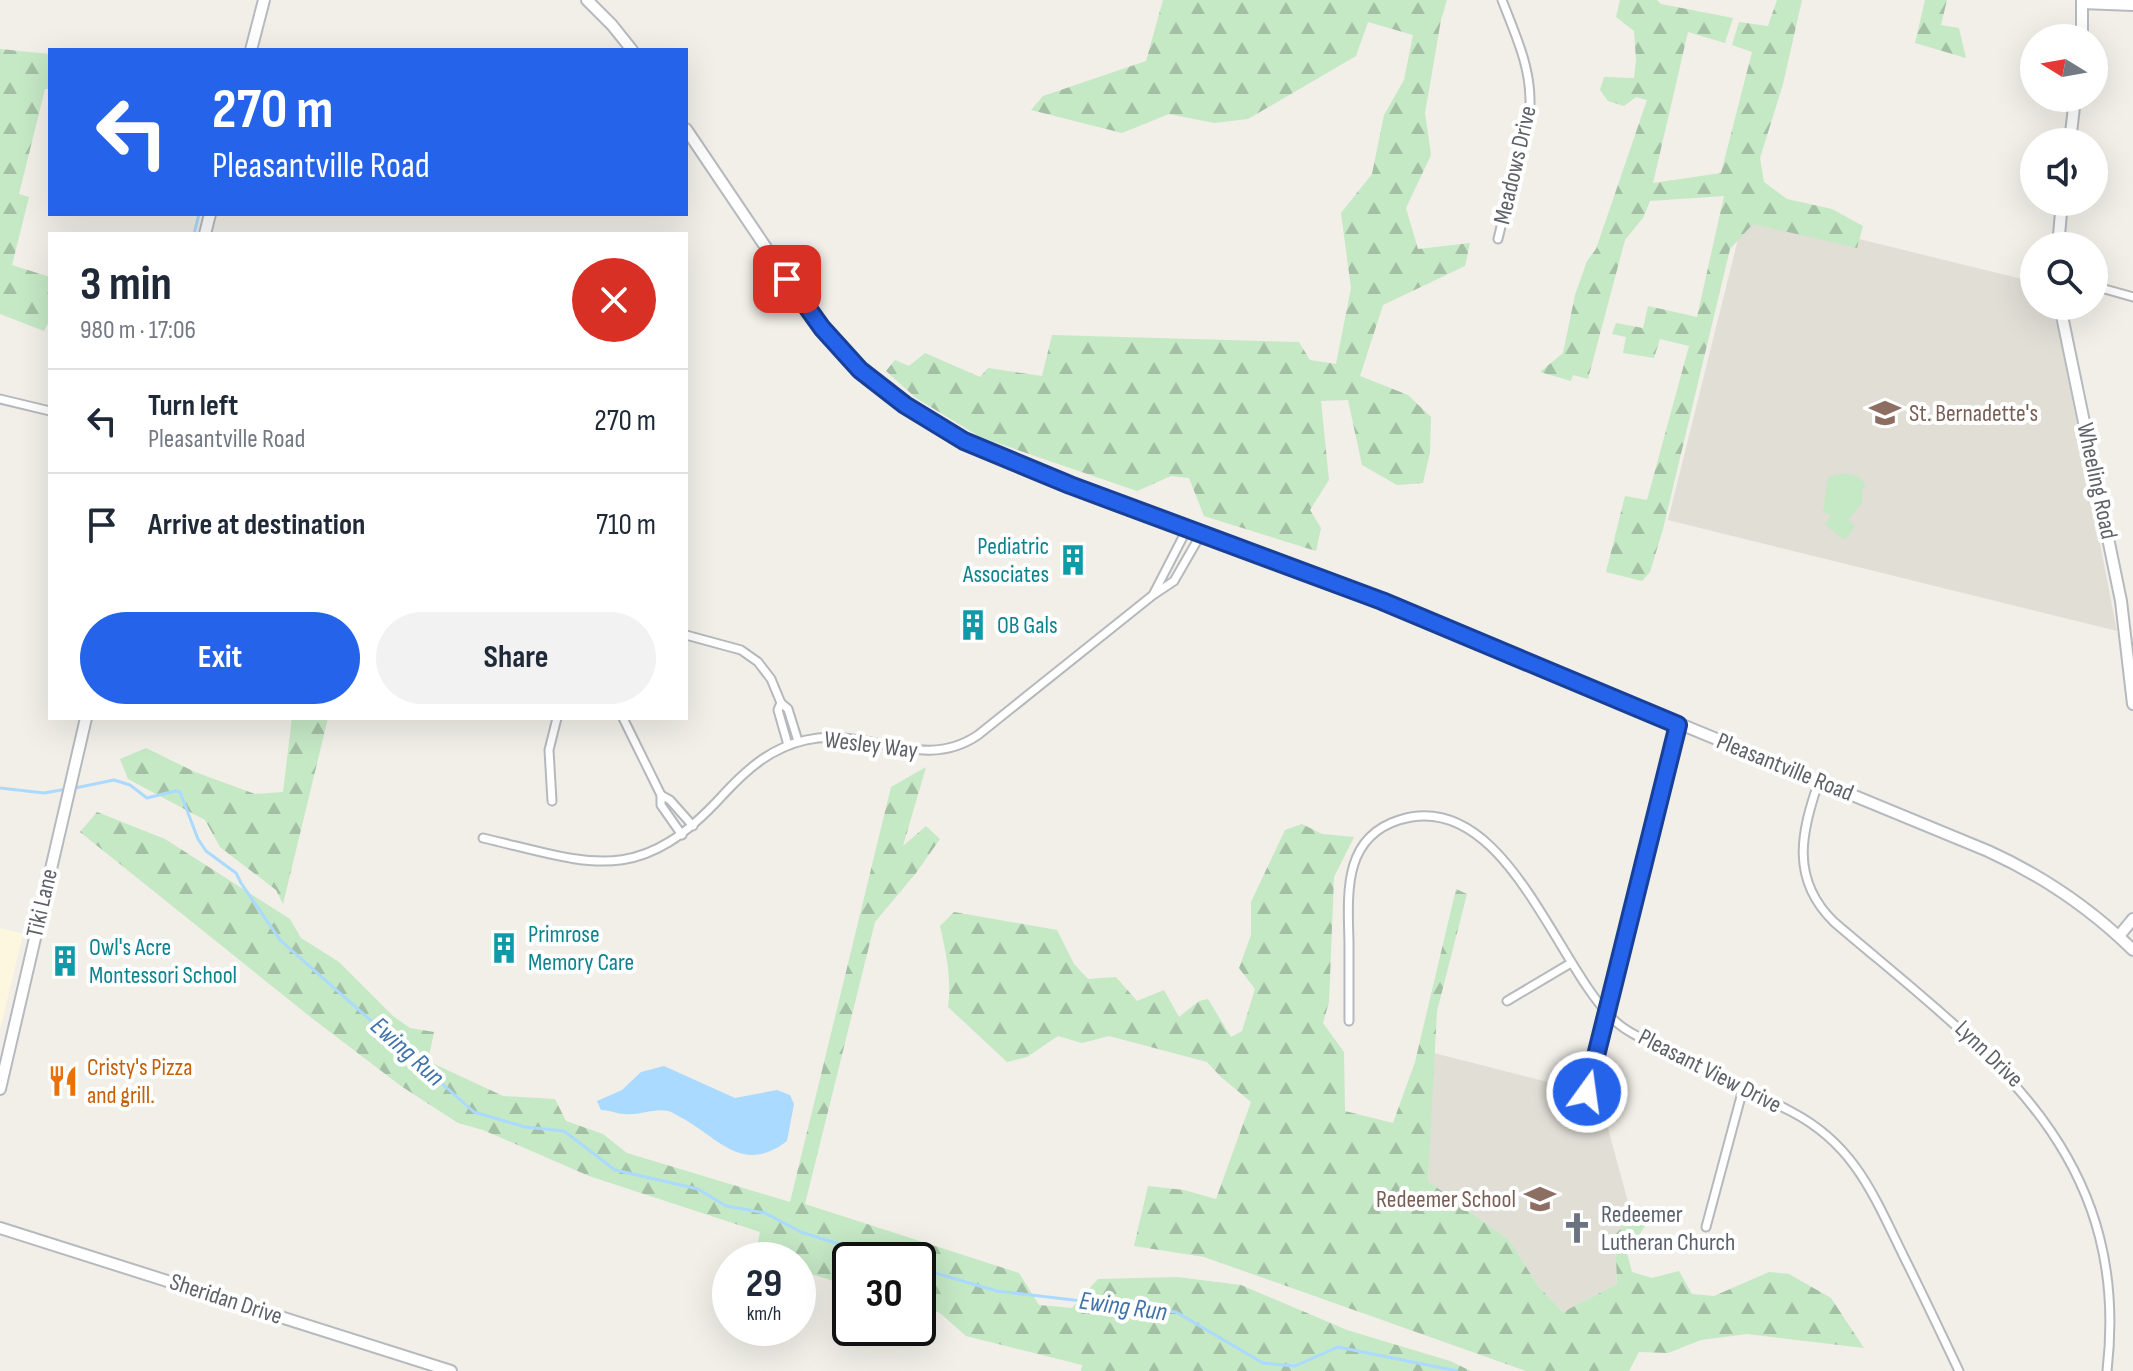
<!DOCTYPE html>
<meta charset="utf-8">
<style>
:root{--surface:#fff;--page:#f2f2f3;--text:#1f2937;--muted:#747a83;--line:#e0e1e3;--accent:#2563eb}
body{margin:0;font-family:"Sofia Sans Condensed",sans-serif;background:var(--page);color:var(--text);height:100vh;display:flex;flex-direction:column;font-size:30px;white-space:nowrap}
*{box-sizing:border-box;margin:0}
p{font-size:26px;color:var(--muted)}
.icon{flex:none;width:44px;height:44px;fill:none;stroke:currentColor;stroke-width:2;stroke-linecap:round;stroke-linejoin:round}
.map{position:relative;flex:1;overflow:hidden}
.side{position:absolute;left:48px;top:232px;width:640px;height:488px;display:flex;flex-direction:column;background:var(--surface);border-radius:0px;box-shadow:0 8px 32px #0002}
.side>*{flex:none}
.guide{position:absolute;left:48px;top:48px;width:640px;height:168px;border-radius:0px;box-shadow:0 8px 32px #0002;background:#2563eb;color:#fff;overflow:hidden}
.needle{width:52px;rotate:281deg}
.fabs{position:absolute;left:2020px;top:24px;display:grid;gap:16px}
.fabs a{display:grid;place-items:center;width:88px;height:88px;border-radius:50%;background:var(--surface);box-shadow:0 8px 32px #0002;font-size:40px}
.speed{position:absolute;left:712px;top:1242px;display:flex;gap:16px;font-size:40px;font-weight:700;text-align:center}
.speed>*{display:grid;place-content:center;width:104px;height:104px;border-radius:50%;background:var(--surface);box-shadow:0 8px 32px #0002;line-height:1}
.speed small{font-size:20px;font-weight:400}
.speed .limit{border:4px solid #111;border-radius:12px;background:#fff;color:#111}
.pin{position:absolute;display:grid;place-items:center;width:68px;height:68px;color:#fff;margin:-34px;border-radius:16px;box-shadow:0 4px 12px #0006}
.me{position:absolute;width:88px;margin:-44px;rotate:14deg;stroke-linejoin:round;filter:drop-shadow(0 0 6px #0008)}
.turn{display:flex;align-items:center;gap:28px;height:168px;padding:0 32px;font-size:36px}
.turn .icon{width:104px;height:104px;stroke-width:2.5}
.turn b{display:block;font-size:56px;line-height:68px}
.round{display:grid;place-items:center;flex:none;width:84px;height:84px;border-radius:42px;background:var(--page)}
.summary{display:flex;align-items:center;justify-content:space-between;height:136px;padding:0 32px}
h1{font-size:48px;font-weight:700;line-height:60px}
.cta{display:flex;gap:16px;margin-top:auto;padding:16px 32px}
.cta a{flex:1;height:92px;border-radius:48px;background:var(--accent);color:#fff;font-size:32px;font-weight:700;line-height:92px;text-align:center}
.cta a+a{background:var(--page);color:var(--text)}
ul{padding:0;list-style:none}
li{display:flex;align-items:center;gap:24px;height:104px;padding:0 32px;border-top:2px solid var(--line)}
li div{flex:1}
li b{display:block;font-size:30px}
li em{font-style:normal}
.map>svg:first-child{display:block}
.commercial{fill:#fef7e0}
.education{fill:#e1ded6}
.forest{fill:url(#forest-firs)}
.park{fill:#c5e8c5}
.water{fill:#aadaff}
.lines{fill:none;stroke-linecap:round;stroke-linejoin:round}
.stream{stroke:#aadaff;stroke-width:3}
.street-casing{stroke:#b5b8bc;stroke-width:11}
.secondary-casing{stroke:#b6babf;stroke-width:14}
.street{stroke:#fff;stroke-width:7}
.secondary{stroke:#fff;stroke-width:10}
.route-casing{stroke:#184099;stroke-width:20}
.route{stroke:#2563eb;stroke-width:14}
.labels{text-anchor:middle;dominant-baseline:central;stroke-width:8;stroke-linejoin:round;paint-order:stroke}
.street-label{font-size:24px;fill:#5f6368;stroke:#fff}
.education-label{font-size:24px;fill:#785e54;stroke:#fff;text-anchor:start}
.culture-label{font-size:24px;fill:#0d838f;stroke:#fff;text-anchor:start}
.food-label{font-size:24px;fill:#c56008;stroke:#fff;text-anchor:start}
.worship-label{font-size:24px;fill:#5b616d;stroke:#fff;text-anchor:start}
.water-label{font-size:26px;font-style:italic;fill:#4174aa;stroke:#fff}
</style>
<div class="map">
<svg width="2133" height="1371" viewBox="0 0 2133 1371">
<defs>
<pattern id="forest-firs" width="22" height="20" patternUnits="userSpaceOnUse" patternTransform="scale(2)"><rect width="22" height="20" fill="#c5e8c5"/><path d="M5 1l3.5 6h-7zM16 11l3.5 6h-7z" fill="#a3c0a4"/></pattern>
</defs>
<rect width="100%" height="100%" fill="#f1efe8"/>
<!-- commercial -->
<polygon class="commercial" points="0,928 23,934 0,1030"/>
<!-- education -->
<g class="education">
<polygon points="1745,211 2034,282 2034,306 2054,306 2117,631 1668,520"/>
<polygon points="1434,1053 1599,1095 1632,1217 1615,1235 1617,1284 1563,1312 1538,1286 1510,1241 1428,1181"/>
</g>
<!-- forest -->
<g class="forest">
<polygon points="1163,0 1447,0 1441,20 1425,113 1431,155 1406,208 1418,249 1470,243 1465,266 1383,305 1360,376 1408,395 1431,417 1430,452 1423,483 1397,485 1362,465 1348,400 1321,401 1329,480 1310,510 1321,528 1316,551 1204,516 1189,478 1171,476 1137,491 980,437 916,398 886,371 895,360 909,366 925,353 980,377 988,368 1042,376 1052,335 1299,342 1310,360 1336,364 1351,288 1341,213 1372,174 1384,115 1404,80 1413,35 1368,22 1356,56 1248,119 1214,123 1169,114 1122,133 1031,110 1043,96 1146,61"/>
<polygon points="1620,0 1657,0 1661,4 1733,18 1725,43 1688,32 1653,183 1721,173 1752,52 1732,45 1739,22 1768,26 1777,0 1802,0 1783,84 1760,158 1764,182 1787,199 1832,209 1863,226 1857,248 1753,224 1730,249 1663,529 1650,572 1642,581 1606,572 1625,496 1647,500 1689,346 1660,339 1654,358 1623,353 1626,337 1612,334 1616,323 1643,328 1648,306 1697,317 1724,196 1650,201 1643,218 1625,240 1588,379 1573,375 1571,381 1540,372 1563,353 1575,295 1587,261 1596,249 1647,100 1636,97 1624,106 1608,101 1600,90 1604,77 1634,78 1636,60 1634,31 1616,17"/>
<polygon points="1925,0 1947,0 1941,25 1959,28 1966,58 1915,43"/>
<polygon points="0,49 50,54 50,89 45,89 19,194 29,197 12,265 50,277 50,320 44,331 0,314"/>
<polygon points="292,718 328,718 283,904 276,890 220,847 205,820 128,779 120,759 146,748 195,772 255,794 283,792"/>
<polygon points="926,767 903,846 926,826 940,839 916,873 875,922 805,1204 1019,1273 1039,1305 1072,1308 1098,1279 1177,1277 1241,1285 1347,1330 1450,1361 1471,1371 1081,1371 1082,1365 966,1336 940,1313 918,1306 918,1260 850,1260 850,1286 798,1270 798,1260 766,1260 755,1257 760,1232 589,1176 483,1130 458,1123 401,1086 313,1019 80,832 97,812 165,839 290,919 301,938 339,962 393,1016 410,1028 434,1032 428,1061 503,1096 555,1099 566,1121 603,1134 627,1153 790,1202 891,787"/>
<path d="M1302,824l20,10 32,3 -20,40 -5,125 -6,21 21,29 1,59 48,12 22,-61 41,-173 11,5 -30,117 -9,170 82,60 28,45 25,26 54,-28 -2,-49 23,-25 9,13 -20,30 5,19 20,6 27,-7 13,23 22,2 55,-24 20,2 42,24 33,50 -117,-14 -46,6 -33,13 -29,-1 -10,19h-103l-322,-114 -70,-11 14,-60 36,4 32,9 35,-97 -30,-25 -14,-15 -98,-26 -27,7 -24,-7 -31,21 -20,5 -59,-55c4,-28 -2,-54 -8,-81l14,-14 103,18 17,34 14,15 28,-2 21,24 27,-11 15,27 20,-16 9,-2 23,38 11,-6 13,-42 -16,-21 12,-33v-33l34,-72z"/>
</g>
<!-- park -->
<polygon class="park" points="1844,473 1859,477 1866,485 1862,490 1862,503 1848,520 1855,526 1845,540 1825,525 1831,515 1823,512 1828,477"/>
<!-- water -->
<path class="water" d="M664,1066l71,32 42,-8 13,5 4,9 -7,37c-43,33 -66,0 -103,-22 -5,-2 -11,-7 -16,-8 -15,-3 -29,5 -43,3 -8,0 -15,-4 -24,-4l-4,-9 25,-11 19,-18z"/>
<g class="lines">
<!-- stream -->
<g class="stream">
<polyline points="194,234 199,214"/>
<polyline points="0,788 44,793 67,789"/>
<polyline points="75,788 114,780 130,785 147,798 175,791 180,792 198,839 206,851 236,873 241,883 280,940 474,1112 525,1127 564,1131 615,1170 698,1189 726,1206 765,1213 801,1232 889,1260"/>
<polyline points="918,1268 997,1291 1176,1312 1263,1363 1295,1366 1338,1347 1457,1371"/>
</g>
<defs>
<g id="street">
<path d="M1498,239l32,-135c1,-37 -15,-70 -28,-104"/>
<polyline points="2094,286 2133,297"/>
<polyline points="0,399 50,411"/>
<polyline points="1154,593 1187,529"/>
<polyline points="686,635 741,650 758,662 771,679 781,703 788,709 798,741"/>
<polyline points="781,703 778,710 788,745"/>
<polyline points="623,718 661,795 661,805 682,835"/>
<path d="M1819,781c-18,51 -29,98 15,141 146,125 299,225 273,449"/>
<polyline points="661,795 670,800 693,826"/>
<polyline points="552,801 549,750 557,718"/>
<path d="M483,838c107,25 155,50 239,-42 24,-26 48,-48 84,-56 60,-14 117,33 172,-5l175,-140 21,-14 27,-47"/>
<polyline points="1507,1001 1571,963"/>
<path d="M1349,1021c0,-26 0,-52 0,-78 -1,-48 -7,-105 50,-123 106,-34 157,147 216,201 14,13 35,21 52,29 41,22 84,40 125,62 63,33 82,84 112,145 19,38 37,76 55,114"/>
<polyline points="1587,1092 1678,725"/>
<polyline points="1706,1227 1743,1089"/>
</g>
<g id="secondary">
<polyline points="587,0 612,25 632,50"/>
<polyline points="2082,0 2082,38"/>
<polyline points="2082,3 2133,5"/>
<polyline points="251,50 264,0"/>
<path d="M686,129l114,169 40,52 41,37 69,46 67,32 411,155 560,231c53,24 103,58 145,99"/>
<polyline points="2070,142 2075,98"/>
<polyline points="205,234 210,214"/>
<polyline points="2058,246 2062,202"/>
<polyline points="2060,306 2121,601 2133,704"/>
<polyline points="2119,936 2133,919"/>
<polyline points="0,1089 86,718"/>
<polyline points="0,1228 451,1371"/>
</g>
</defs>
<!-- street casing -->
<use href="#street" class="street-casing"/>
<!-- secondary casing -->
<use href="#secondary" class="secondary-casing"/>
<!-- street -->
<use href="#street" class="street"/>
<!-- secondary -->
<use href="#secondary" class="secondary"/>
</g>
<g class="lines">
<defs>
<polyline id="route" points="787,279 822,328 860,370 905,405 964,441 1070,485 1382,601 1678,725 1587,1092"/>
</defs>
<!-- route casing -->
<use href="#route" class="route-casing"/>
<!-- route -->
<use href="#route" class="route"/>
</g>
<!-- icons -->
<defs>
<symbol id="school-bare" viewBox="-9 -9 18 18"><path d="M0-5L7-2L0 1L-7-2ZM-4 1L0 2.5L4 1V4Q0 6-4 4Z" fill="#8d6e63" stroke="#fff" stroke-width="2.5" paint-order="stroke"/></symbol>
<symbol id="building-bare" viewBox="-9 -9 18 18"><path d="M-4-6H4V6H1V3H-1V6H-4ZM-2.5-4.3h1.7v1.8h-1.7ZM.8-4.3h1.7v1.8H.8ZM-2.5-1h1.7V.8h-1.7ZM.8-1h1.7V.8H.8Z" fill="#0f9aa8" stroke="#fff" stroke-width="2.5" paint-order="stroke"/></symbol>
<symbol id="restaurant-bare" viewBox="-9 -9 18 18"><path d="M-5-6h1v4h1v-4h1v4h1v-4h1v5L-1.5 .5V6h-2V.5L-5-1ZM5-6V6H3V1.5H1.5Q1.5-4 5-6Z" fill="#e8710a" stroke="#fff" stroke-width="2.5" paint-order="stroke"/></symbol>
<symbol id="church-bare" viewBox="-9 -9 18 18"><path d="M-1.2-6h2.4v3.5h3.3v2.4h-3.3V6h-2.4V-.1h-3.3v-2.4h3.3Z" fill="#6b7280" stroke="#fff" stroke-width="2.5" paint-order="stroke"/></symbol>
</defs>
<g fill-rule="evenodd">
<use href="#school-bare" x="1863" y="391" width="44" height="44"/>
<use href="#building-bare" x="1051" y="538" width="44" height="44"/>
<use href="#building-bare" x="951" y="603" width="44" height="44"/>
<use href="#building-bare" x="482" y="926" width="44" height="44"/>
<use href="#building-bare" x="43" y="939" width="44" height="44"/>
<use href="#restaurant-bare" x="41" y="1059" width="44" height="44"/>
<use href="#school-bare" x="1518" y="1177" width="44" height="44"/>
<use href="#church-bare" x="1555" y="1206" width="44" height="44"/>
</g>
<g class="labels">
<!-- street labels -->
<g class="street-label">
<text transform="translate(1515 165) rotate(-77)">Meadows Drive</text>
<text transform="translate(2097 481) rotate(78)">Wheeling Road</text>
<text transform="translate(871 745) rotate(7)">Wesley Way</text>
<text transform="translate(1785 767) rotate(22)">Pleasantville Road</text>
<text transform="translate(42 903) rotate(-77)">Tiki Lane</text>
<text transform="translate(1989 1054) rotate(44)">Lynn Drive</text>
<text transform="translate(1710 1071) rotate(27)">Pleasant View Drive</text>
<text transform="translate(226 1299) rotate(18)">Sheridan Drive</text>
</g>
<!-- education labels -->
<g class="education-label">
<text x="1909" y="413">St. Bernadette's</text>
<text x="1516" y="1199" text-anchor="end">Redeemer School</text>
</g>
<!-- culture labels -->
<g class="culture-label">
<text x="1049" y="546" text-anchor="end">Pediatric<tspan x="1049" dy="28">Associates</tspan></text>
<text x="997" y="625">OB Gals</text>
<text x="528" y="934">Primrose<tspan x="528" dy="28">Memory Care</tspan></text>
<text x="89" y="947">Owl's Acre<tspan x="89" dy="28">Montessori School</tspan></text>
</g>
<!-- food labels -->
<g class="food-label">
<text x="87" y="1067">Cristy's Pizza<tspan x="87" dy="28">and grill.</tspan></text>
</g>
<!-- worship labels -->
<g class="worship-label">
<text x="1601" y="1214">Redeemer<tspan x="1601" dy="28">Lutheran Church</tspan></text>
</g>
<!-- water labels -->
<g class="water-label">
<text transform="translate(407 1052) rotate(42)">Ewing Run</text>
<text transform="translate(1123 1307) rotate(8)">Ewing Run</text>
</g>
</g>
</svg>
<div class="fabs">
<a><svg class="needle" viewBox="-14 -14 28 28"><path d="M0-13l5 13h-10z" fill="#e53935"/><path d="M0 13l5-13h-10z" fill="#747a83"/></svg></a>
<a><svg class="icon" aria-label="sound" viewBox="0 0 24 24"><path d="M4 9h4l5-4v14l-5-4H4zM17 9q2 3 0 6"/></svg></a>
<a><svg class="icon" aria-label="search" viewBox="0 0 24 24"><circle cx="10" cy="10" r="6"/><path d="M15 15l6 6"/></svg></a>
</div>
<div class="speed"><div>29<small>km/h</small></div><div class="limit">30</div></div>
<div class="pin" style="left:787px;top:279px;background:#d93025"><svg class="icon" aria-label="arrive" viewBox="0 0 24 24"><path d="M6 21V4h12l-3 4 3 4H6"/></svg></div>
<svg class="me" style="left:1587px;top:1092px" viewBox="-20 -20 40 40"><circle r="17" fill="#2563eb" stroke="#fff" stroke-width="3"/><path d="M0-11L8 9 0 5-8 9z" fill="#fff"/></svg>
<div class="guide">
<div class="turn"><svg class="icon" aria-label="left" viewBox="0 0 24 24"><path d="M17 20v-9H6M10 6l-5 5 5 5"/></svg><div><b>270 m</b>Pleasantville Road</div></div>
</div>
<section class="side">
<div class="summary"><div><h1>3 min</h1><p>980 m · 17:06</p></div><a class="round" style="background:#d93025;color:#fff"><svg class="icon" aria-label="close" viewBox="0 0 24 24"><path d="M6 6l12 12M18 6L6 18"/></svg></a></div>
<ul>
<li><svg class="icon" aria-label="left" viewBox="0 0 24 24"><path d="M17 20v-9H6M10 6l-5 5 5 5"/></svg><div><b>Turn left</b><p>Pleasantville Road</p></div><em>270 m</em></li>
<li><svg class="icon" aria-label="arrive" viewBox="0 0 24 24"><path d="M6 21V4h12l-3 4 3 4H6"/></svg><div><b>Arrive at destination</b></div><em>710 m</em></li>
</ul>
<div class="cta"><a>Exit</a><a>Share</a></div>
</section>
</div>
